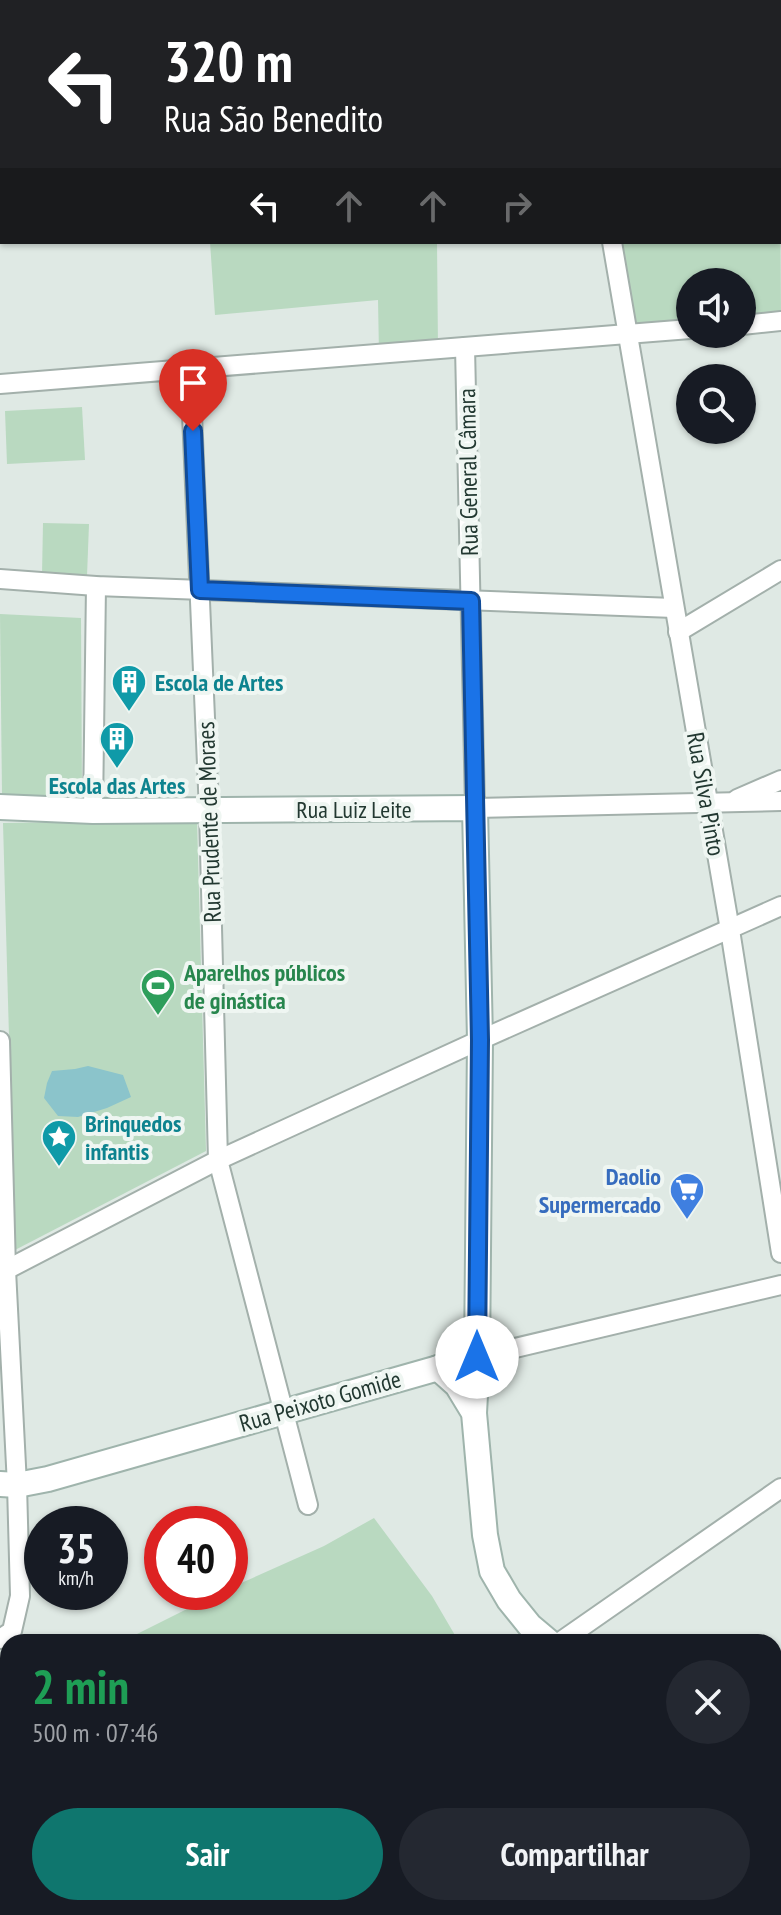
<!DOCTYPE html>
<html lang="pt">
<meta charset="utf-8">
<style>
:root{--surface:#171b24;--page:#242831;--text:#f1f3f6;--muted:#9ea1a6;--accent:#0f766e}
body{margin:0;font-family:"PT Sans Narrow",sans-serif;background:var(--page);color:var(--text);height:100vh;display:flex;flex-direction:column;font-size:30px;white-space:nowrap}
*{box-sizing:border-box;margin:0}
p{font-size:26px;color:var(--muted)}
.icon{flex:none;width:44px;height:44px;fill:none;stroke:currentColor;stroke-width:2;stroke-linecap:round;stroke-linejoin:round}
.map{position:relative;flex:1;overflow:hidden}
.panel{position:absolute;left:0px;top:1634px;width:782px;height:282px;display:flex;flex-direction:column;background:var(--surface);border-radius:24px 24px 0 0;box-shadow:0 2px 6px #0004}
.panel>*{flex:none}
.top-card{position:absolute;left:0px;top:0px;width:782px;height:244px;box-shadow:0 2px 6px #0004;background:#202124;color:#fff;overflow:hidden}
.tools{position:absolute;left:676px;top:268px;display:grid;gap:16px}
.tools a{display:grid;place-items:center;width:80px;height:80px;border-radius:50%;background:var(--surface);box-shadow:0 2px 6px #0004;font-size:40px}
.speed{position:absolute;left:24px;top:1506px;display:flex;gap:16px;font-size:40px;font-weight:700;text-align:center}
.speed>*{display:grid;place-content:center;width:104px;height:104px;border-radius:50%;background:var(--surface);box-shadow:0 2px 6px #0004;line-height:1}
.speed small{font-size:20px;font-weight:400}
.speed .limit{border:12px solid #d22;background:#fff;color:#111}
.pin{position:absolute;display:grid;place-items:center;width:68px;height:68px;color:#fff;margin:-82px -34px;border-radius:50% 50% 50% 0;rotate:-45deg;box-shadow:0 0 8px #0007}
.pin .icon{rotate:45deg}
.me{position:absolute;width:88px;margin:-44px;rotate:0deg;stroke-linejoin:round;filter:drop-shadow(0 0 6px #0008)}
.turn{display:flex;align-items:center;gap:28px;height:168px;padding:0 32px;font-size:36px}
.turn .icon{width:104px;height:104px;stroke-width:2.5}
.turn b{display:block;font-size:56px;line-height:68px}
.lanes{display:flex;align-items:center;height:76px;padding:0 32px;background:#0003;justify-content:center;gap:40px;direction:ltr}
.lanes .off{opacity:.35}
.round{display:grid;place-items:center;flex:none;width:84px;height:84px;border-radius:42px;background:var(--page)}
.summary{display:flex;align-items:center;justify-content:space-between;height:136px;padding:0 32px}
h1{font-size:48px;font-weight:700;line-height:60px;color:#1e9e55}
.action{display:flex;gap:16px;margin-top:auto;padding:16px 32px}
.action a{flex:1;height:92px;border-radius:48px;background:var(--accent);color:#fff;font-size:32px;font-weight:700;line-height:92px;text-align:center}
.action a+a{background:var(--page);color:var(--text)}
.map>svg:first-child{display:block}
.green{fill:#b9d9c0}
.water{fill:#8bc4cb}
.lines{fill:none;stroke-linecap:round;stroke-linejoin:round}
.river{stroke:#8bc4cb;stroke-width:28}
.street-casing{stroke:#a3b0ab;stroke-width:22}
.secondary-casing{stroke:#9fb4ac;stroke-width:28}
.primary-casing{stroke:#bdc3c1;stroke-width:28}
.street{stroke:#fff;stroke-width:18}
.secondary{stroke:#fff;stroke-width:24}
.primary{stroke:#679c8b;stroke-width:24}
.route-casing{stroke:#114b97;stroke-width:20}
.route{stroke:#1a73e8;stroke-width:14}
.labels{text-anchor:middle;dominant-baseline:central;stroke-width:8;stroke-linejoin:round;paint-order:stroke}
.street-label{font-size:24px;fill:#223831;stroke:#eff6f2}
.culture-label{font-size:24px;font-weight:bold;fill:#0d838f;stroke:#eff6f2;text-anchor:start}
.leisure-label{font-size:24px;font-weight:bold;fill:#27864d;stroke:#eff6f2;text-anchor:start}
.shop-label{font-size:24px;font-weight:bold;fill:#366cbe;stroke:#eff6f2;text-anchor:end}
</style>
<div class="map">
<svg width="781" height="1915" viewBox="0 0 781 1915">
<rect width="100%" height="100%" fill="#dfe9e4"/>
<!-- green -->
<g class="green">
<polygon points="780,159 781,319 742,323 742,282 690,282 690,328 629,334 611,242 780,242"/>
<polygon points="210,242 437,242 438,349 379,354 378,300 215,315"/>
<polygon points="82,407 85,460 7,464 5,411"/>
<polygon points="43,523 89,524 87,576 42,575"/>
<polygon points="0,614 81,618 82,797 2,794"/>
<polygon points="197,820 206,1151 15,1250 3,823"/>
<polygon points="374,1518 432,1596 459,1642 121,1642 221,1592 230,1592 230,1588 324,1546"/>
<polygon points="8,1700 8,1858 0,1867 8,1874 8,1908 36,1908 30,1915 0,1915 0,1704"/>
<polygon points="774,1830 781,1832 781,1915 749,1915 707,1908 774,1908"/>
</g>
<!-- water -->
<polygon class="water" points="88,1066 123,1075 131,1097 107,1108 78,1117 58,1116 44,1098 47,1083 52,1071 75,1069"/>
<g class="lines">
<!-- river -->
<g class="river">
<polyline points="0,1741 8,1737"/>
<polyline points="774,1860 781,1861"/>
</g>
<defs>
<g id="street">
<polyline points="571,0 572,2"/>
<polyline points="703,0 704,2"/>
<polyline points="0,118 2,118"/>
<polyline points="780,156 781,158"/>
<polyline points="612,242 730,930 781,1253"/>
<polyline points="742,325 781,321"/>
<polyline points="465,347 475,808 781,801"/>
<polyline points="190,368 209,811 218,1160 308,1505"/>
<polyline points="0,384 690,329"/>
<polyline points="0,579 96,586 674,608"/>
<polyline points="678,632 781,570"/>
<polyline points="737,799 781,780"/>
<polyline points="93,811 96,586"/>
<polyline points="0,1041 6,1270 17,1485 20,1596 12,1631 0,1639"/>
<polyline points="0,1270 6,1270 218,1160 480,1040 781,906"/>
<polyline points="477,1357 781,1285"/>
<polyline points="560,1642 781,1488"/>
</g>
<g id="secondary">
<polyline points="0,807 93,811 475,808 480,1040 477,1357 474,1413"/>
<polyline points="438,1368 457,1385 474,1413 485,1535 492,1571 509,1600 530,1626 549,1642"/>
<polyline points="0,1484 17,1485 48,1479 477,1357"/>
<polyline points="774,1715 781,1715"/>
</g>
<g id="primary">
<polyline points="616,1908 644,1915"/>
<polyline points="55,1915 61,1908"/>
</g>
</defs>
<!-- street casing -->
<use href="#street" class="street-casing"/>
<!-- secondary casing -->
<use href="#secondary" class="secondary-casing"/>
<!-- primary casing -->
<use href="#primary" class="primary-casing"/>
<!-- street -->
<use href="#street" class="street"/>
<!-- secondary -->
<use href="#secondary" class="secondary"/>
<!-- primary -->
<use href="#primary" class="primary"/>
</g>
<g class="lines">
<defs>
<polyline id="route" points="193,431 200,590 471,601 480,1040 477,1357"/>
</defs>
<!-- route casing -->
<use href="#route" class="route-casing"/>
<!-- route -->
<use href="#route" class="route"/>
</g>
<!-- icons -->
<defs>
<symbol id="building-pin" viewBox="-11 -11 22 30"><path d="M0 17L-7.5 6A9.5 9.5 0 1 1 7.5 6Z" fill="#0f9aa8" stroke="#eff6f2"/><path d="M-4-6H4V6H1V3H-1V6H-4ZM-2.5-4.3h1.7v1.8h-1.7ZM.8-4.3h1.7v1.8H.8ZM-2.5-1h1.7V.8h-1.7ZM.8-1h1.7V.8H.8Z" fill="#fff"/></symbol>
<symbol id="stadium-pin" viewBox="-11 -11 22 30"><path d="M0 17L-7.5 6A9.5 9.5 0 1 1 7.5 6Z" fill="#2e9e5b" stroke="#eff6f2"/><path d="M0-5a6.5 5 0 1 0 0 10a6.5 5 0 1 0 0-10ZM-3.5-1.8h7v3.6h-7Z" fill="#fff"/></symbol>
<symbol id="sight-pin" viewBox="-11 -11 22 30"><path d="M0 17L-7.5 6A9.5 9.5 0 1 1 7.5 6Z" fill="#0f9aa8" stroke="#eff6f2"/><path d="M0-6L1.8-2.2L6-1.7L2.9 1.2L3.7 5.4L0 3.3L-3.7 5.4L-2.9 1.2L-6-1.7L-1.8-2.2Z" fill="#fff"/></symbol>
<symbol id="supermarket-pin" viewBox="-11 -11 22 30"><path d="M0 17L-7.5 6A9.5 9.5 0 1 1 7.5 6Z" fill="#3f7fe0" stroke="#eff6f2"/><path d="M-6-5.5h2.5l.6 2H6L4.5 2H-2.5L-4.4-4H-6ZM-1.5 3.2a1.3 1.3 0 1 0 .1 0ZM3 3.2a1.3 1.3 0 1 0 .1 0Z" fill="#fff"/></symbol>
</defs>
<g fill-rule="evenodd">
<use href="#building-pin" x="109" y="662" width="40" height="54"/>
<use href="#building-pin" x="97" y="719" width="40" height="54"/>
<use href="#stadium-pin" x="138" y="966" width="40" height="54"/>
<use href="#sight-pin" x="39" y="1117" width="40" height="54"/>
<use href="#supermarket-pin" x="667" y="1170" width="40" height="54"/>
</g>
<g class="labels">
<!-- street labels -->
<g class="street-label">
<text transform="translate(468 472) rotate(-91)">Rua General Câmara</text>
<text transform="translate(706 794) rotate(80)">Rua Silva Pinto</text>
<text x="354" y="809">Rua Luiz Leite</text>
<text transform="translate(209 822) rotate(-92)">Rua Prudente de Moraes</text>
<text transform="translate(320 1401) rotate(-16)">Rua Peixoto Gomide</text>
</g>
<!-- culture labels -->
<g class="culture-label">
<text x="155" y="682">Escola de Artes</text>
<text x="117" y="785" text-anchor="middle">Escola das Artes</text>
<text x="85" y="1123">Brinquedos<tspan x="85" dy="28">infantis</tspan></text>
</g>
<!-- leisure labels -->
<g class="leisure-label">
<text x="184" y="972">Aparelhos públicos<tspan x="184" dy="28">de ginástica</tspan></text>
</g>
<!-- shop labels -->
<g class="shop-label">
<text x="661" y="1176">Daolio<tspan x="661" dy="28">Supermercado</tspan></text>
</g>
</g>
</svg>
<div class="tools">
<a><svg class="icon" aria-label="sound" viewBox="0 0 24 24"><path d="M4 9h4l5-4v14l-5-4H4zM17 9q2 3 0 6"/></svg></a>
<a><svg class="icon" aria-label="search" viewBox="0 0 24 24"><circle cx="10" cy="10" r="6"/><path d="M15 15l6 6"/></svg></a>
</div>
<div class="speed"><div>35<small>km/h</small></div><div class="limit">40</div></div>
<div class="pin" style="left:193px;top:431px;background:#d93025"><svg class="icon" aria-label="arrive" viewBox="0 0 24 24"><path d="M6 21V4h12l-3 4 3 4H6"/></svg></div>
<svg class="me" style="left:477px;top:1357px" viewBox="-20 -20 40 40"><circle r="19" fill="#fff"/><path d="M0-13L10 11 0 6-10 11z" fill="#1a73e8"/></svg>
<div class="top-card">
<div class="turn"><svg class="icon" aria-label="left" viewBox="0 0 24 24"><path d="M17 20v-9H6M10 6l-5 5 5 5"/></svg><div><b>320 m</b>Rua São Benedito</div></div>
<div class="lanes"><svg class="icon" aria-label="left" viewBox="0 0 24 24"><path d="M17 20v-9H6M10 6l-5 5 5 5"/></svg><svg class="icon off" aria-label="ahead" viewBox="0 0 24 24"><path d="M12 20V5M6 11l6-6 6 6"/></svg><svg class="icon off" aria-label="ahead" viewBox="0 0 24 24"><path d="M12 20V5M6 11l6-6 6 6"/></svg><svg class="icon off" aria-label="right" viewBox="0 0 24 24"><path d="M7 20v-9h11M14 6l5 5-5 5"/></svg></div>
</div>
<section class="panel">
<div class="summary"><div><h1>2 min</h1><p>500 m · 07:46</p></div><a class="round"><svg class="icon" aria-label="close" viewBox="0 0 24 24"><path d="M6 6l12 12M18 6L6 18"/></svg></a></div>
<div class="action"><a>Sair</a><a>Compartilhar</a></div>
</section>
</div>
